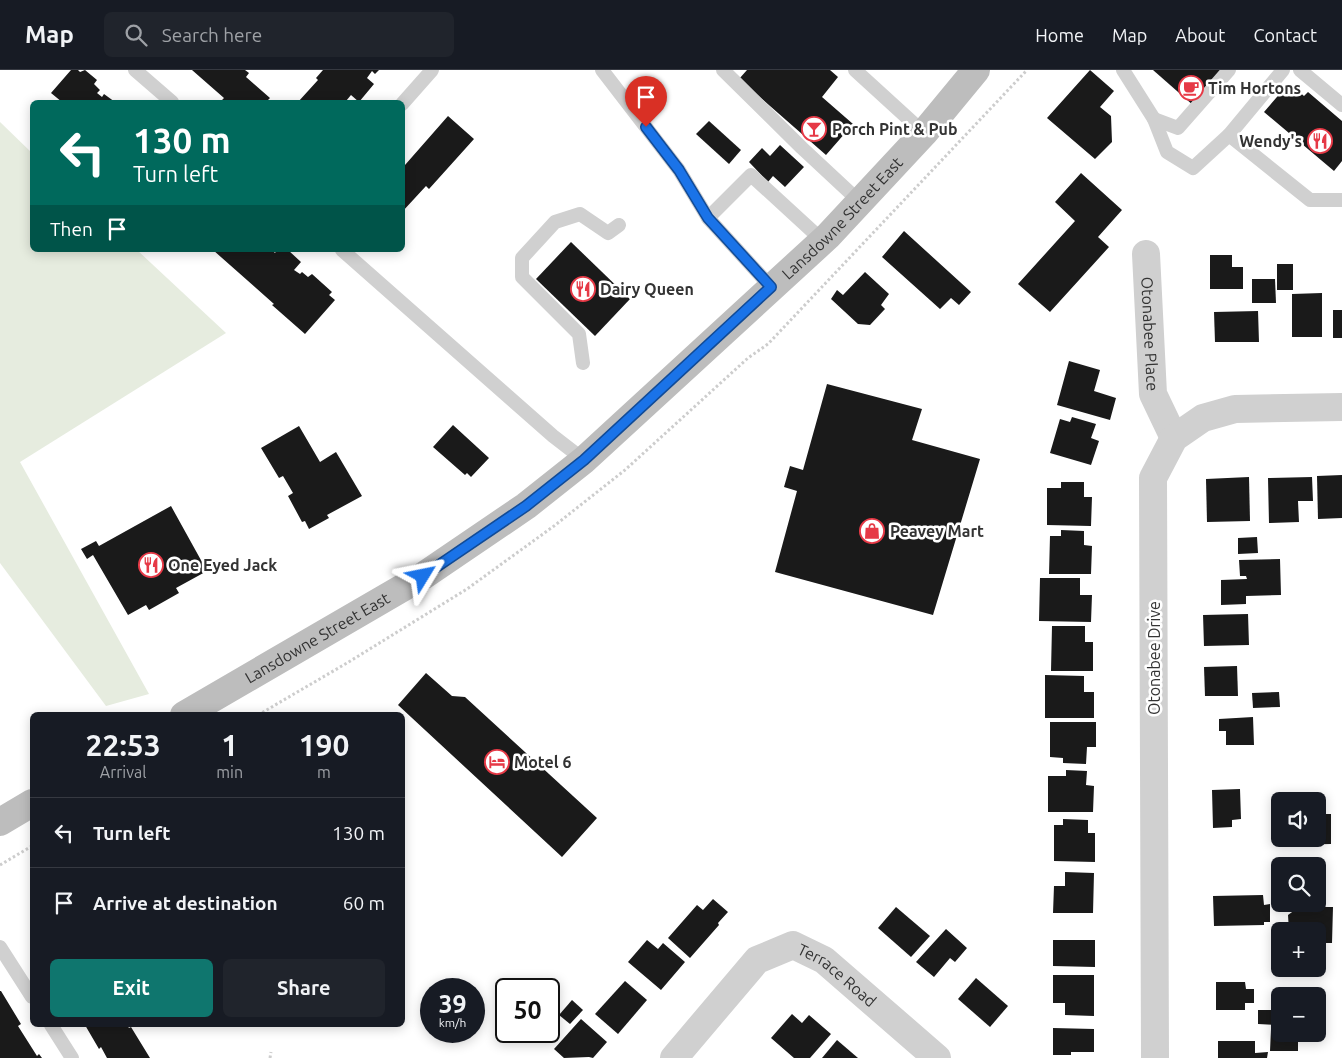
<!DOCTYPE html>
<meta charset="utf-8">
<style>
:root{--surface:#171b24;--page:#20242c;--text:#f1f3f6;--muted:#9ea1a6;--line:#363941;--accent:#0f766e}
body{margin:0;font-family:Ubuntu,sans-serif;background:var(--page);color:var(--text);height:100vh;display:flex;flex-direction:column;font-size:19px;white-space:nowrap}
*{box-sizing:border-box;margin:0}
p{font-size:16px;color:var(--muted)}
.icon{flex:none;width:28px;height:28px;fill:none;stroke:currentColor;stroke-width:2;stroke-linecap:round;stroke-linejoin:round}
.map{position:relative;flex:1;overflow:hidden}
.side{position:absolute;left:30px;top:642px;width:375px;height:315px;display:flex;flex-direction:column;background:var(--surface);border-radius:8px;box-shadow:0 2px 12px #0003}
.side>*{flex:none}
.guide{position:absolute;left:30px;top:30px;width:375px;height:152px;border-radius:8px;box-shadow:0 2px 12px #0003;background:#00695c;color:#fff;overflow:hidden}
.fabs{position:absolute;left:1271px;top:722px;display:grid;gap:10px}
.fabs a{display:grid;place-items:center;width:55px;height:55px;border-radius:8px;background:var(--surface);box-shadow:0 2px 12px #0003;font-size:25px}
.speed{position:absolute;left:420px;top:908px;display:flex;gap:10px;font-size:25px;font-weight:700;text-align:center}
.speed>*{display:grid;place-content:center;width:65px;height:65px;border-radius:50%;background:var(--surface);box-shadow:0 2px 12px #0003;line-height:1}
.speed small{font-size:12px;font-weight:400}
.speed .limit{border:2px solid #111;border-radius:8px;background:#fff;color:#111}
.pin{position:absolute;display:grid;place-items:center;width:42px;height:42px;color:#fff;margin:-51px -21px;border-radius:50% 50% 50% 0;rotate:-45deg;box-shadow:0 0 5px #0007}
.pin .icon{rotate:45deg}
.me{position:absolute;width:55px;margin:-28px;rotate:55deg;stroke-linejoin:round;filter:drop-shadow(0 0 4px #0008)}
.turn{display:flex;align-items:center;gap:18px;height:105px;padding:0 20px;font-size:22px}
.turn .icon{width:65px;height:65px;stroke-width:2.5}
.turn b{display:block;font-size:35px;line-height:42px}
.then{display:flex;align-items:center;height:48px;padding:0 20px;background:#0003;gap:10px;font-size:19px}
.eta{display:flex;justify-content:space-evenly;align-items:center;height:85px;text-align:center}
.eta b{font-size:30px;font-weight:700;line-height:35px}
.button{display:flex;gap:10px;margin-top:auto;padding:10px 20px}
.button a{flex:1;height:58px;border-radius:8px;background:var(--accent);color:#fff;font-size:20px;font-weight:700;line-height:58px;text-align:center}
.button a+a{background:var(--page);color:var(--text)}
ul{padding:0;list-style:none}
li{display:flex;align-items:center;gap:15px;height:70px;padding:0 20px;border-top:1px solid var(--line)}
li div{flex:1}
li b{display:block;font-size:19px}
li em{font-style:normal}
header{display:flex;align-items:center;gap:30px;box-sizing:border-box;height:70px;padding:0 25px;background:var(--surface);border-bottom:1px solid var(--line)}
header strong{font-size:24px}
nav{display:flex;gap:28px;margin-inline-start:auto;font-size:18px}
.search{width:350px;height:45px;background:var(--page);display:flex;align-items:center;gap:12px;box-sizing:border-box;padding:0 18px;border-radius:8px;color:var(--muted);font-size:19px}
.map>svg:first-child{display:block}
.green{fill:#e6ecdf}
.building{fill:#1a1a1a}
.lines{fill:none;stroke-linecap:round;stroke-linejoin:round}
.path{stroke:#cdcdcd;stroke-width:3;stroke-dasharray:2.5 2.5;stroke-linecap:butt}
.service{stroke:#d0d0d0;stroke-width:14}
.minor{stroke:#d0d0d0;stroke-width:28}
.tertiary{stroke:#d0d0d0;stroke-width:28}
.secondary{stroke:#bdbdbd;stroke-width:28}
.route-casing{stroke:#114b97;stroke-width:12}
.route{stroke:#1a73e8;stroke-width:9}
.labels{text-anchor:middle;dominant-baseline:central;stroke-width:5;stroke-linejoin:round;paint-order:stroke}
.poi-label{font-size:16px;font-weight:bold;fill:#333;stroke:#fff;text-anchor:start}
.street-label{font-size:16px;fill:#333;stroke:#fff}
</style>
<header>
<strong>Map</strong>
<div class="search"><svg class="icon" aria-label="search" viewBox="0 0 24 24"><circle cx="10" cy="10" r="6"/><path d="M15 15l6 6"/></svg>Search here</div>
<nav><a>Home</a><a>Map</a><a>About</a><a>Contact</a></nav>
</header>
<div class="map">
<svg width="1342" height="988" viewBox="0 0 1342 988">
<rect width="100%" height="100%" fill="#fff"/>
<!-- green -->
<polygon class="green" points="0,52 32,83 32,180 137,180 226,263 20,392 149,624 106,636 0,493"/>
<!-- building -->
<g class="building">
<polygon points="71,0 78,0 80,2 85,0 97,10 94,14 100,20 97,23 102,27 104,24 115,32 62,32 51,23"/>
<polygon points="192,0 245,0 249,3 246,7 270,28 266,32 222,32 221,31 224,28"/>
<polygon points="323,0 379,0 375,4 372,1 367,8 374,14 359,32 351,25 346,31 347,32 298,32 318,10 316,8"/>
<polygon points="747,0 830,0 838,7 822,27 853,54 826,85 739,9"/>
<polygon points="1090,0 1114,21 1100,37 1111,46 1112,72 1095,89 1047,48"/>
<polygon points="1153,0 1225,0 1194,36"/>
<polygon points="1289,13 1304,26 1308,22 1342,51 1342,91 1334,101 1264,42"/>
<polygon points="448,46 474,69 429,119 426,116 402,142 402,92 405,95"/>
<polygon points="709,51 741,80 729,94 696,64"/>
<polygon points="780,75 804,97 785,117 773,106 768,112 749,92 762,78 770,86"/>
<polygon points="1081,103 1122,140 1098,167 1109,177 1050,242 1018,214 1075,151 1055,132"/>
<polygon points="904,161 971,222 959,235 951,228 940,239 882,187"/>
<polygon points="571,172 630,229 595,266 536,209"/>
<polygon points="213,180 272,180 275,183 277,180 288,180 301,192 294,200 300,204 302,202 308,207 312,204 332,222 329,225 335,230 305,264 272,235 274,234"/>
<polygon points="1210,185 1232,185 1232,197 1243,197 1243,219 1210,219"/>
<rect x="1277" y="194" width="16" height="26"/>
<polygon points="865,202 889,224 881,235 885,239 870,255 858,254 831,229 837,220 843,225"/>
<polygon points="1252,209 1275,209 1276,233 1252,233"/>
<polygon points="1322,223 1322,267 1292,267 1292,224"/>
<rect x="1333" y="240" width="9" height="28"/>
<polygon points="1258,241 1259,272 1215,272 1214,242"/>
<polygon points="1069,291 1100,300 1094,321 1116,328 1110,350 1057,335"/>
<polygon points="827,314 922,339 912,370 980,389 933,545 775,502 797,421 784,417 790,396 803,400"/>
<polygon points="1072,347 1096,354 1091,368 1099,371 1091,395 1050,383 1060,349 1070,352"/>
<polygon points="453,355 489,388 471,407 467,403 465,405 433,377"/>
<polygon points="299,356 320,392 336,382 362,426 327,445 329,448 309,459 305,451 302,452 288,426 293,423 283,406 279,408 261,378"/>
<polygon points="1342,405 1342,448 1318,449 1317,406"/>
<polygon points="1249,407 1250,451 1207,452 1206,409"/>
<polygon points="1312,407 1313,431 1298,431 1299,452 1269,453 1268,408"/>
<polygon points="1061,412 1084,412 1084,427 1092,427 1091,456 1047,455 1047,418 1061,418"/>
<polygon points="171,436 207,501 176,518 179,523 149,540 146,535 128,545 93,485 87,489 81,479 96,471 99,476"/>
<polygon points="1061,460 1084,461 1084,475 1092,476 1091,504 1049,504 1050,466 1061,466"/>
<polygon points="1257,467 1258,483 1238,484 1238,468"/>
<polygon points="1280,489 1281,525 1246,526 1246,534 1221,535 1221,510 1247,509 1246,506 1240,506 1239,490"/>
<polygon points="1040,508 1080,508 1080,525 1092,525 1091,552 1039,551"/>
<polygon points="1248,544 1249,575 1204,576 1203,545"/>
<polygon points="1052,556 1085,556 1085,572 1093,572 1093,601 1051,601"/>
<polygon points="1237,596 1238,626 1205,626 1204,597"/>
<polygon points="426,603 452,626 465,627 597,748 562,787 398,635"/>
<polygon points="1045,605 1084,606 1084,622 1094,622 1094,648 1045,648"/>
<polygon points="1279,622 1280,637 1253,638 1252,623"/>
<polygon points="1253,647 1254,675 1226,675 1226,661 1219,661 1219,649"/>
<polygon points="1050,652 1096,652 1096,677 1087,677 1086,694 1063,693 1063,688 1050,687"/>
<polygon points="1066,700 1087,701 1086,715 1094,716 1093,742 1048,742 1048,706 1066,706"/>
<polygon points="1240,719 1241,749 1232,750 1232,757 1213,758 1212,720"/>
<polygon points="1318,744 1331,744 1331,774 1288,775 1288,769 1318,769"/>
<polygon points="1063,749 1088,750 1088,763 1095,763 1095,792 1054,791 1054,755 1063,755"/>
<polygon points="1065,802 1094,803 1093,843 1053,843 1054,816 1065,816"/>
<polygon points="1263,825 1264,835 1270,834 1270,852 1264,852 1264,855 1214,856 1213,826"/>
<polygon points="713,829 728,842 718,853 719,855 690,888 668,868 697,835 703,840"/>
<polygon points="896,837 930,866 911,887 878,858"/>
<polygon points="1299,837 1333,837 1332,873 1318,873 1318,861 1289,861 1288,845"/>
<polygon points="946,859 967,878 955,892 950,888 934,907 916,892"/>
<polygon points="647,870 658,879 663,873 685,892 661,920 628,892"/>
<polygon points="1053,870 1095,870 1095,897 1053,896"/>
<polygon points="1053,905 1094,905 1094,946 1065,945 1065,933 1053,933"/>
<polygon points="976,908 1008,936 990,957 958,929"/>
<polygon points="625,911 647,930 618,964 595,944"/>
<polygon points="1216,912 1245,912 1246,919 1254,919 1254,933 1245,933 1245,940 1216,940"/>
<polygon points="0,921 1,921 21,954 18,956 37,986 39,984 42,988 0,988"/>
<polygon points="572,930 583,940 570,954 559,945"/>
<polygon points="1258,940 1280,940 1280,955 1258,954"/>
<polygon points="792,944 802,953 809,945 831,964 810,988 794,988 771,968"/>
<polygon points="581,949 607,972 593,988 589,987 564,988 554,979"/>
<polygon points="85,955 127,955 129,958 131,957 150,988 107,988 101,977 99,979"/>
<polygon points="1053,958 1094,959 1094,982 1071,982 1071,985 1053,985"/>
<polygon points="1271,959 1280,959 1280,964 1298,964 1298,981 1270,981"/>
<polygon points="837,970 858,988 822,988"/>
<polygon points="1218,971 1255,971 1255,983 1268,982 1267,988 1218,988"/>
</g>
<g class="lines">
<!-- path -->
<g class="path">
<polyline points="258,645 347,593 467,519 554,456 625,400 748,288 768,274 1027,0"/>
<polyline points="0,795 32,776"/>
<polyline points="270,988 271,982"/>
</g>
<!-- service -->
<g class="service">
<polyline points="135,0 172,32"/>
<polyline points="602,0 679,100 708,148 771,217"/>
<polyline points="723,0 802,78 860,132"/>
<polyline points="855,0 924,63"/>
<polyline points="1123,0 1154,49 1167,82 1193,98 1229,65"/>
<polyline points="1283,0 1229,65 1310,130 1342,130"/>
<polyline points="1300,0 1342,35"/>
<polyline points="402,34 432,0"/>
<polyline points="1154,49 1178,58 1229,0"/>
<polyline points="708,148 751,105 823,171"/>
<polyline points="342,180 553,366 584,390"/>
<polyline points="583,293 579,264 522,207 522,188 555,152 580,144 608,163 619,155"/>
<polyline points="0,877 32,927"/>
<polyline points="51,955 72,988"/>
</g>
<!-- minor -->
<g class="minor">
<path id="s1" d="M1146,184l7,140 21,44"/>
<path id="s2" d="M674,988l83,-98 36,-15 31,15 113,98"/>
</g>
<!-- tertiary -->
<polyline class="tertiary" points="1155,988 1153,408 1174,368 1203,348 1235,339 1342,337"/>
<!-- secondary -->
<g class="secondary">
<path id="s3" d="M184,645l239,-139 103,-70 58,-46 244,-224 96,-103 52,-63"/>
<polyline points="0,752 32,733"/>
</g>
</g>
<g class="lines">
<defs>
<polyline id="route" points="423,506 526,436 584,390 771,217 708,148 679,100 646,57"/>
</defs>
<!-- route casing -->
<use href="#route" class="route-casing"/>
<!-- route -->
<use href="#route" class="route"/>
</g>
<!-- icons -->
<defs>
<symbol id="cafe-ring" viewBox="-11 -11 22 22"><circle r="9.5" fill="#fff" stroke="#e63946" stroke-width="1.5"/><path d="M-5.5-4.5H6V0H3Q3 3.5 0 3.5H-2.5Q-5.5 3.5-5.5 0ZM3-3.2v2h1.7v-2ZM-6 4.5H4V6H-6Z" fill="#e63946"/></symbol>
<symbol id="bar-ring" viewBox="-11 -11 22 22"><circle r="9.5" fill="#fff" stroke="#e63946" stroke-width="1.5"/><path d="M-6-5H6L.8 .8V4.5H3.5V6h-7V4.5H-.8V.8Z" fill="#e63946"/></symbol>
<symbol id="restaurant-ring" viewBox="-11 -11 22 22"><circle r="9.5" fill="#fff" stroke="#e63946" stroke-width="1.5"/><path d="M-5-6h1v4h1v-4h1v4h1v-4h1v5L-1.5 .5V6h-2V.5L-5-1ZM5-6V6H3V1.5H1.5Q1.5-4 5-6Z" fill="#e63946"/></symbol>
<symbol id="shop-ring" viewBox="-11 -11 22 22"><circle r="9.5" fill="#fff" stroke="#e63946" stroke-width="1.5"/><path d="M-5-2.5h2.3a2.7 3.5 0 0 1 5.4 0H5L5.5 6h-11ZM-1.5-2.5h3a1.5 2.3 0 0 0-3 0Z" fill="#e63946"/></symbol>
<symbol id="hotel-ring" viewBox="-11 -11 22 22"><circle r="9.5" fill="#fff" stroke="#e63946" stroke-width="1.5"/><path d="M-6-4.5h1.5V1H6V5H4.5V3h-9V5H-6ZM-4 0a1.8 1.8 0 1 1 3.6 0ZM.5 0V-2.5h3Q6-2.5 6 0Z" fill="#e63946"/></symbol>
</defs>
<g fill-rule="evenodd">
<use href="#cafe-ring" x="1177" y="4" width="28" height="28"/>
<use href="#bar-ring" x="800" y="45" width="28" height="28"/>
<use href="#restaurant-ring" x="1306" y="57" width="28" height="28"/>
<use href="#restaurant-ring" x="569" y="205" width="28" height="28"/>
<use href="#shop-ring" x="858" y="447" width="28" height="28"/>
<use href="#restaurant-ring" x="137" y="481" width="28" height="28"/>
<use href="#hotel-ring" x="483" y="678" width="28" height="28"/>
</g>
<g class="labels">
<!-- poi labels -->
<g class="poi-label">
<text x="1208" y="18">Tim Hortons</text>
<text x="832" y="59">Porch Pint &amp; Pub</text>
<text x="1302" y="71" text-anchor="end">Wendy's</text>
<text x="600" y="219">Dairy Queen</text>
<text x="890" y="461">Peavey Mart</text>
<text x="168" y="495">One Eyed Jack</text>
<text x="514" y="692">Motel 6</text>
</g>
<!-- street labels -->
<g class="street-label">
<text stroke="none"><textPath href="#s3" startOffset="829">Lansdowne Street East</textPath></text>
<text stroke="none"><textPath href="#s1" startOffset="80">Otonabee Place</textPath></text>
<text stroke="none"><textPath href="#s3" startOffset="154">Lansdowne Street East</textPath></text>
<text transform="translate(1154 588) rotate(-90)">Otonabee Drive</text>
<text stroke="none"><textPath href="#s2" startOffset="221">Terrace Road</textPath></text>
</g>
</g>
</svg>
<div class="fabs">
<a><svg class="icon" aria-label="sound" viewBox="0 0 24 24"><path d="M4 9h4l5-4v14l-5-4H4zM17 9q2 3 0 6"/></svg></a>
<a><svg class="icon" aria-label="search" viewBox="0 0 24 24"><circle cx="10" cy="10" r="6"/><path d="M15 15l6 6"/></svg></a>
<a>+</a>
<a>−</a>
</div>
<div class="speed"><div>39<small>km/h</small></div><div class="limit">50</div></div>
<div class="pin" style="left:646px;top:57px;background:#d93025"><svg class="icon" aria-label="arrive" viewBox="0 0 24 24"><path d="M6 21V4h12l-3 4 3 4H6"/></svg></div>
<svg class="me" style="left:423px;top:506px" viewBox="-20 -20 40 40"><path d="M0-17L14 15 0 8-14 15z" fill="#1a73e8" stroke="#fff" stroke-width="4"/></svg>
<div class="guide">
<div class="turn"><svg class="icon" aria-label="left" viewBox="0 0 24 24"><path d="M17 20v-9H6M10 6l-5 5 5 5"/></svg><div><b>130 m</b>Turn left</div></div>
<div class="then">Then<svg class="icon" aria-label="arrive" viewBox="0 0 24 24"><path d="M6 21V4h12l-3 4 3 4H6"/></svg></div>
</div>
<section class="side">
<div class="eta">
<div><b>22:53</b><p>Arrival</p></div>
<div><b>1</b><p>min</p></div>
<div><b>190</b><p>m</p></div>
</div>
<ul>
<li><svg class="icon" aria-label="left" viewBox="0 0 24 24"><path d="M17 20v-9H6M10 6l-5 5 5 5"/></svg><div><b>Turn left</b></div><em>130 m</em></li>
<li><svg class="icon" aria-label="arrive" viewBox="0 0 24 24"><path d="M6 21V4h12l-3 4 3 4H6"/></svg><div><b>Arrive at destination</b></div><em>60 m</em></li>
</ul>
<div class="button"><a>Exit</a><a>Share</a></div>
</section>
</div>
